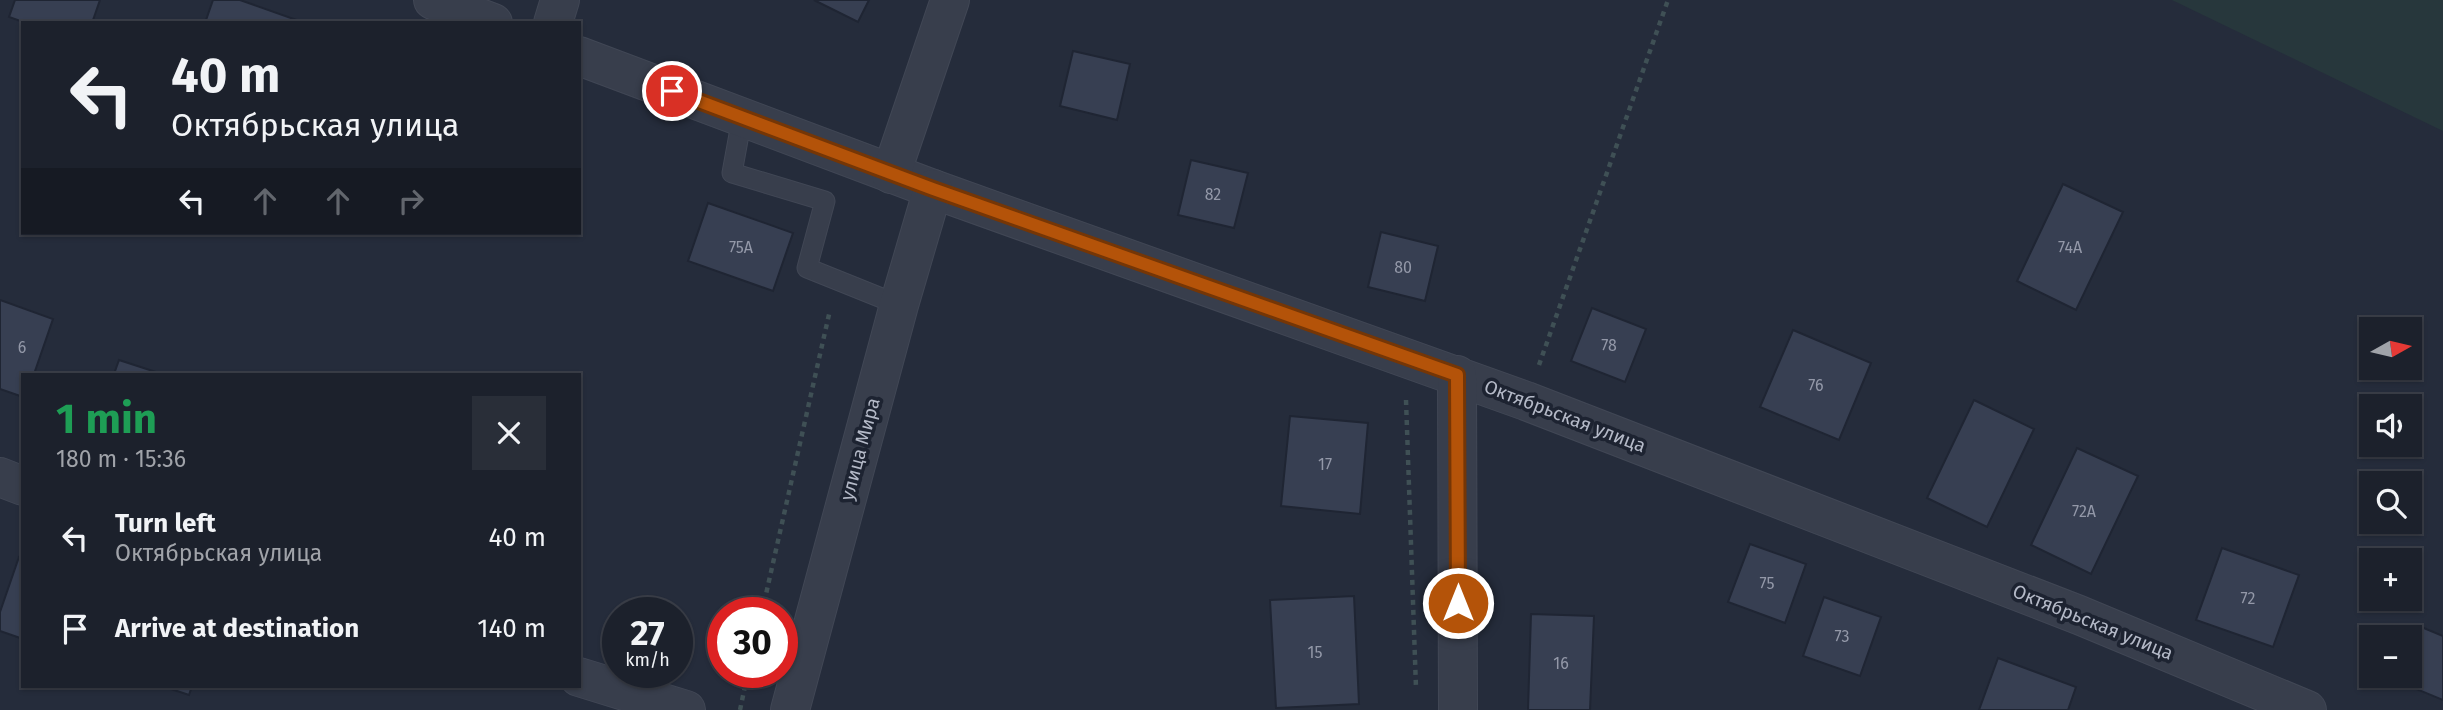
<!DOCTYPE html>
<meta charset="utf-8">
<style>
:root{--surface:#1c212c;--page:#292e38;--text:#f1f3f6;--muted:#a0a3a9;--line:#3a3e48}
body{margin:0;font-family:"Fira Sans",sans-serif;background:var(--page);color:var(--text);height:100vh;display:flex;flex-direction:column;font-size:26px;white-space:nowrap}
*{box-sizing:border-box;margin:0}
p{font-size:23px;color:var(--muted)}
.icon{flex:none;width:38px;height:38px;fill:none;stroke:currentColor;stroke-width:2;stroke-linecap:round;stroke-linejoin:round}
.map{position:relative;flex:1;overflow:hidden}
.sheet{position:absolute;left:21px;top:373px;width:560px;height:315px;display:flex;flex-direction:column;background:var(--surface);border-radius:0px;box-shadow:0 2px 5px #0004,0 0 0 2px var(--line)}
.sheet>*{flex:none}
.top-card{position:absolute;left:21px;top:21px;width:560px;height:214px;border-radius:0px;box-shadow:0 2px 5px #0004,0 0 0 2px var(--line);background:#1c212c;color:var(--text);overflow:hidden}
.needle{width:46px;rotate:82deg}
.tools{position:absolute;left:2359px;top:317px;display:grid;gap:14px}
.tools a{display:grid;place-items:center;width:63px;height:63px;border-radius:0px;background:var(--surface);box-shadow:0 2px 5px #0004,0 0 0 2px var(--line);font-size:35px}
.speed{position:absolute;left:602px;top:597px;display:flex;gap:14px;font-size:35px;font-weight:700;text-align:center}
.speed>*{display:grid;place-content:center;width:91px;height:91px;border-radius:50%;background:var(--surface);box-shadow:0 2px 5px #0004,0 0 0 2px var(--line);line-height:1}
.speed small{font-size:18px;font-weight:400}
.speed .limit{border:10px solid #d22;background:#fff;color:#111}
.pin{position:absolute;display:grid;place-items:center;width:60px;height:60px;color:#fff;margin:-30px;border:4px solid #fff;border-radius:50%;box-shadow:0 2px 7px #0007}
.me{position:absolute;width:77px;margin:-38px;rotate:0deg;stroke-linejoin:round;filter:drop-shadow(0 0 5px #0008)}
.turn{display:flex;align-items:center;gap:24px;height:147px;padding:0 35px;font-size:32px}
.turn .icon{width:91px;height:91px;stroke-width:2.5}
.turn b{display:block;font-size:49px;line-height:60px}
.lanes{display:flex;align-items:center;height:66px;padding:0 35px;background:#0003;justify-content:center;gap:35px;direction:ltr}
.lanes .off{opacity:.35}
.round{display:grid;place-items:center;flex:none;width:74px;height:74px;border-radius:0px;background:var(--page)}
.headline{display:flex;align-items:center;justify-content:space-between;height:119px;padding:0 35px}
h1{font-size:42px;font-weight:700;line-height:52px;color:#1e9e55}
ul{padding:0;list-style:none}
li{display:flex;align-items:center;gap:21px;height:91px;padding:0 35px}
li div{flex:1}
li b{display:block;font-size:26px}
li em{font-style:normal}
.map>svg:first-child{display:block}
.green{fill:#27373c}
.building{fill:#373f52;stroke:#1f2533;stroke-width:2}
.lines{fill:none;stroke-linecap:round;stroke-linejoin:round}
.service-casing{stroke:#414755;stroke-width:21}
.minor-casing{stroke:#414755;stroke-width:40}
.path{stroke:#3f5055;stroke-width:4.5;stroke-dasharray:5 5;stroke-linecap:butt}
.service{stroke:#383e4c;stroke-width:19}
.minor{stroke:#383e4c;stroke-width:38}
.route-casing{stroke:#753606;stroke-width:18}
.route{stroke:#b45309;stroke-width:12}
.labels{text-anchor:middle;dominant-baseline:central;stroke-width:7;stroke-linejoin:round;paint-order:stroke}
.number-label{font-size:16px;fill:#9398a8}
.street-label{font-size:19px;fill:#b4b9c7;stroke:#1d2331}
</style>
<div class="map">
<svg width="2443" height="710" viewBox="0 0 2443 710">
<rect width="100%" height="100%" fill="#252c3b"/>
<!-- green -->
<polygon class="green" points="2172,0 2443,0 2443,131"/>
<!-- building -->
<g class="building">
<polygon points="15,0 100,0 92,23 26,23 9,17"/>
<polygon points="213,0 240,0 305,23 205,23"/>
<polygon points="814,0 869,0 858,22"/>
<polygon points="1073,51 1130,64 1117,120 1060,106"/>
<polygon points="1191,160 1248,173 1234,228 1178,215"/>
<polygon points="2063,184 2123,212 2076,310 2017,281"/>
<polygon points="708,203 793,233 773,291 688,261"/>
<polygon points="1381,232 1438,246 1425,301 1368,287"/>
<polygon points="0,300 53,319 34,374 23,374 23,397 0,389"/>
<polygon points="1592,308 1646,329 1625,382 1571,361"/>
<polygon points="1793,330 1871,363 1839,440 1760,407"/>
<polygon points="119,360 162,374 114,374"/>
<polygon points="1974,400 2034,429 1987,527 1927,498"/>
<polygon points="1290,416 1368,423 1360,514 1281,506"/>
<polygon points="2077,448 2138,476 2091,574 2031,545"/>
<polygon points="1750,544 1806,564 1785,623 1728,602"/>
<polygon points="2222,548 2299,575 2273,647 2196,620"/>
<polygon points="19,557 23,558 23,639 0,631 0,612"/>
<polygon points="1354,596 1359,704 1276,708 1270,600"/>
<polygon points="1824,597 1881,617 1860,676 1803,656"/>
<polygon points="1531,614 1594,616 1590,710 1528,710"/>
<polygon points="2419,626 2443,636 2443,700 2397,681 2399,676 2410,676 2410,648"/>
<polygon points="1998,658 2076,687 2068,710 1979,710"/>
<polygon points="162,686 192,686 189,695"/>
</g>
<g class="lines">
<defs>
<polyline id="service" points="742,118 732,173 825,201 807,268 899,305"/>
<g id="minor">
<polyline points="433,0 493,23"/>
<polyline points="553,23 560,0"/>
<polyline points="579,56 933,189 1526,401 2079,615 2307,710"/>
<polyline points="891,174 950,0"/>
<polyline points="1457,375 1458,710"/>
<polyline points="0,477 23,486"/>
<polyline points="579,677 686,710"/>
<polyline points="790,710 899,305 933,189"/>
</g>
</defs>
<!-- service casing -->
<use href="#service" class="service-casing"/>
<!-- minor casing -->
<use href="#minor" class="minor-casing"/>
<!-- path -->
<g class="path">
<polyline points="1539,365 1668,0"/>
<polyline points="1406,400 1416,688"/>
<polyline points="762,612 830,310"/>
<polyline points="740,710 748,672"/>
</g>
<!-- service -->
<use href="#service" class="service"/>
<!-- minor -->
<use href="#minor" class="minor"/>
</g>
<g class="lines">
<defs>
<polyline id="route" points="672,91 933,189 1457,375 1458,603"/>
</defs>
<!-- route casing -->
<use href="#route" class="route-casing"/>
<!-- route -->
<use href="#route" class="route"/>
</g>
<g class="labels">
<!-- number labels -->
<g class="number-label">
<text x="1213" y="194">82</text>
<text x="741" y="247">75А</text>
<text x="2070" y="247">74А</text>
<text x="1403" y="267">80</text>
<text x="1609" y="345">78</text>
<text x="22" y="347">6</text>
<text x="1816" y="385">76</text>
<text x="1325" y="464">17</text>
<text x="2084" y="511">72А</text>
<text x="1767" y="583">75</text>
<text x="2248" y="598">72</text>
<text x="1842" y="636">73</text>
<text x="1315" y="652">15</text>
<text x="1561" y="663">16</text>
</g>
<!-- street labels -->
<g class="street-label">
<text transform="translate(1565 416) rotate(21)">Октябрьская улица</text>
<text transform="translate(860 449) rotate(-75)">улица Мира</text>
<text transform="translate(2093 622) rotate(22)">Октябрьская улица</text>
</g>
</g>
</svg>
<div class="tools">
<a><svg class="needle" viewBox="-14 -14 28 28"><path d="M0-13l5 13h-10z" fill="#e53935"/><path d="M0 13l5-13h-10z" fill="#a0a3a9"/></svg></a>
<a><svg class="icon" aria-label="sound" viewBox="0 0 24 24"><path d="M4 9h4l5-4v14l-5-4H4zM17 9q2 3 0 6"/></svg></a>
<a><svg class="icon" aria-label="search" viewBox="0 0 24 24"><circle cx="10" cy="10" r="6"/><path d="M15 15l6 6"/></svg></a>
<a>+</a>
<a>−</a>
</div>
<div class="speed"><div>27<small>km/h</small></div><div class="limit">30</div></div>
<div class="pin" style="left:672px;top:91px;background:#d93025"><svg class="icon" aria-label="arrive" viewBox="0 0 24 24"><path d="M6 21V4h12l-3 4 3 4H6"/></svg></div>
<svg class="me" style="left:1458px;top:603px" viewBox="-20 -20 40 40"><circle r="17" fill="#b45309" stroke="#fff" stroke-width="3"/><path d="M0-11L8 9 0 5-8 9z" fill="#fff"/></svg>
<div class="top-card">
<div class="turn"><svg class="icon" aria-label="left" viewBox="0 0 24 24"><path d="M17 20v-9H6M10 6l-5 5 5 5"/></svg><div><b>40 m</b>Октябрьская улица</div></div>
<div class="lanes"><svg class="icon" aria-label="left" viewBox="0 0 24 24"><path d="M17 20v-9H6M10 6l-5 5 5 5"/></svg><svg class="icon off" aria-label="ahead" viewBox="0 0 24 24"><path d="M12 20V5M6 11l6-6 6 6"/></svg><svg class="icon off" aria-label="ahead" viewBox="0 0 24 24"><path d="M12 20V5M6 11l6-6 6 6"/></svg><svg class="icon off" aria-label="right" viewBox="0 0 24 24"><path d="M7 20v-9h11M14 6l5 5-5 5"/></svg></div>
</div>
<section class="sheet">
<div class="headline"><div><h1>1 min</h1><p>180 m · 15:36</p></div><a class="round"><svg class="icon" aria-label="close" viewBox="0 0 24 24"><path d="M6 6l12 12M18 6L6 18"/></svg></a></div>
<ul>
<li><svg class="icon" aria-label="left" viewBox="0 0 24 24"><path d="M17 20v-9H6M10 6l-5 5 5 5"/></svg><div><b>Turn left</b><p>Октябрьская улица</p></div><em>40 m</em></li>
<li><svg class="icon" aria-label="arrive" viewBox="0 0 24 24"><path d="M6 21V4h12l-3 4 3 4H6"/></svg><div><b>Arrive at destination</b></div><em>140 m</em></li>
</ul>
</section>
</div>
